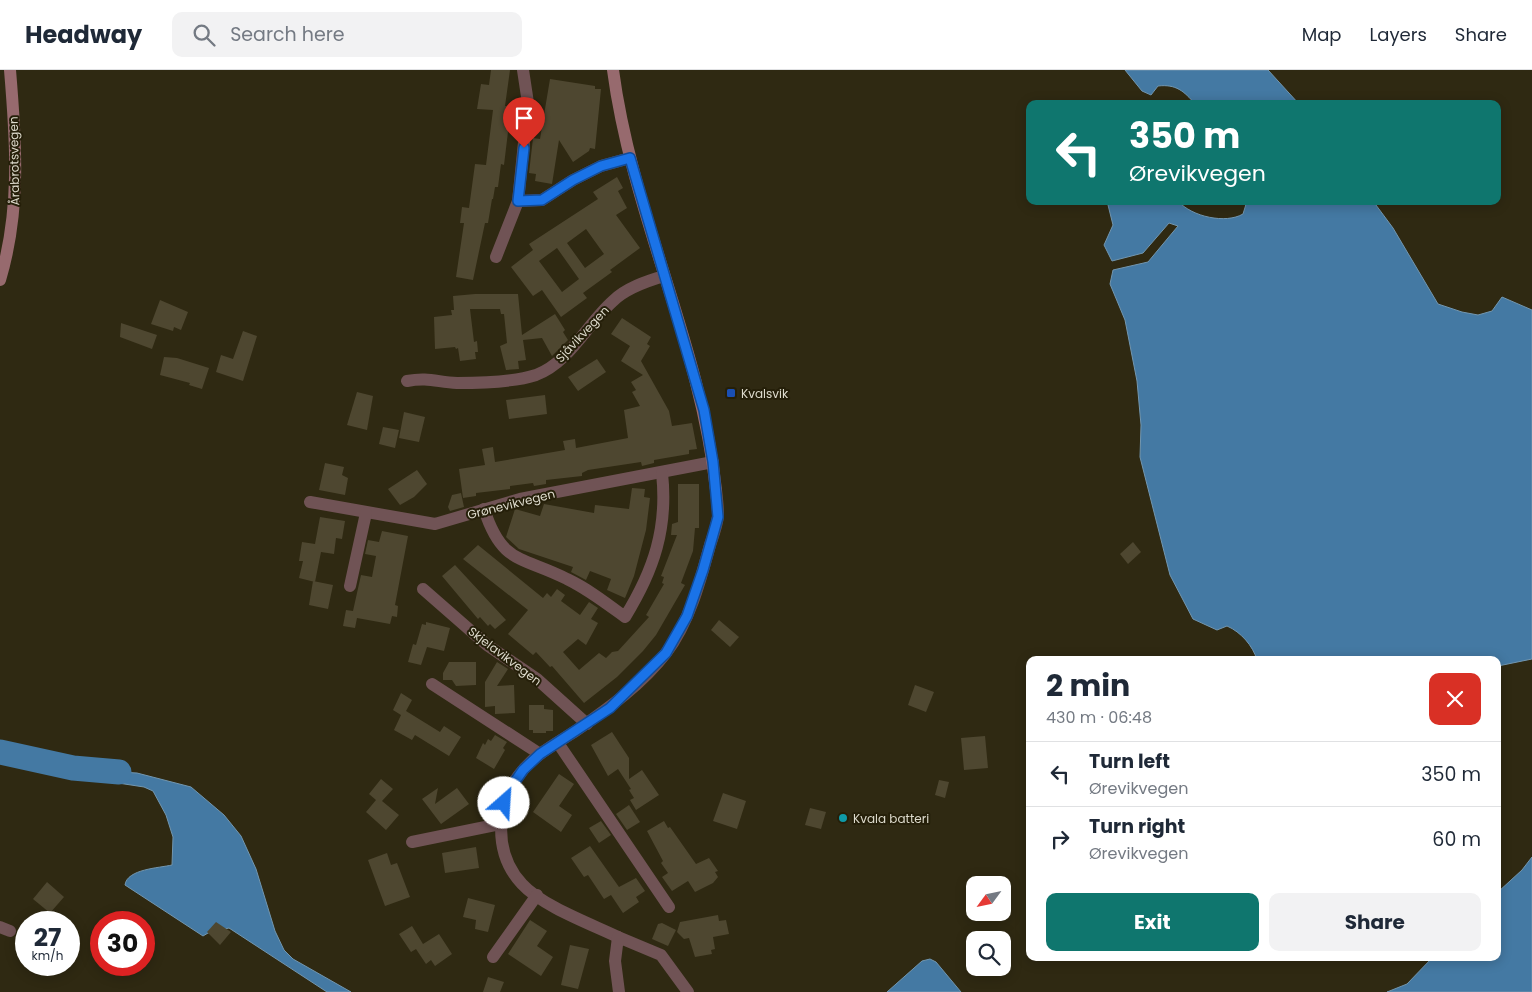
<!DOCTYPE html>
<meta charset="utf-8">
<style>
:root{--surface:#fff;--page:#f2f2f3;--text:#1f2937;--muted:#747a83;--line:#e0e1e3;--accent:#0f766e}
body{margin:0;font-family:Poppins,sans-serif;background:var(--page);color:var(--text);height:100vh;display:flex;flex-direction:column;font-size:19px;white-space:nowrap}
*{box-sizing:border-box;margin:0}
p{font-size:16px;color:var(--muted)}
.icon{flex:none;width:28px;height:28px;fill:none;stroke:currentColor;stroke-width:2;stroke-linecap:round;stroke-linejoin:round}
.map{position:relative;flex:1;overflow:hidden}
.side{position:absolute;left:1026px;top:586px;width:475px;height:305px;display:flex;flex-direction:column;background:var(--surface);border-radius:10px;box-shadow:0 2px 12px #0003}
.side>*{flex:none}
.banner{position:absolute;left:1026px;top:30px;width:475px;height:105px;border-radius:10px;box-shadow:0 2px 12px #0003;background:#0f766e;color:#fff;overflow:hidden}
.needle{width:32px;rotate:237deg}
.buttons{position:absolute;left:966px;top:806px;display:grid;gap:10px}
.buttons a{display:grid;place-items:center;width:45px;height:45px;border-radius:10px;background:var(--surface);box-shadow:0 2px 12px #0003;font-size:25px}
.speed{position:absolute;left:15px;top:841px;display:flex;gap:10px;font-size:25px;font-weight:700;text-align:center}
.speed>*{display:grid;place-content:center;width:65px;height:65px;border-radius:50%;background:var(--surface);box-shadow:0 2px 12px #0003;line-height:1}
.speed small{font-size:12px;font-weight:400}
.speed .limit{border:8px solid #d22;background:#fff;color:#111}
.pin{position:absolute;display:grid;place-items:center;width:42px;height:42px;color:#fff;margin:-51px -21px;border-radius:50% 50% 50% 0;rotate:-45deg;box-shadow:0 0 5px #0007}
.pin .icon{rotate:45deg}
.me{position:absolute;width:55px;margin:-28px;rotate:26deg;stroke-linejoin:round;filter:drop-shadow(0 0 4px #0008)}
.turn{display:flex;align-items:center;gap:18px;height:105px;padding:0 20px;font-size:22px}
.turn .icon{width:65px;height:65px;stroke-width:2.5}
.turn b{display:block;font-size:35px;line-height:42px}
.round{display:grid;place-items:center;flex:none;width:52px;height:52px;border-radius:10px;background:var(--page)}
.overview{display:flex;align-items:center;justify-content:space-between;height:85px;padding:0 20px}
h1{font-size:30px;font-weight:700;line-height:38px}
.action{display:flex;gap:10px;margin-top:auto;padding:10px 20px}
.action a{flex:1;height:58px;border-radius:10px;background:var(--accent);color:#fff;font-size:20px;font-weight:700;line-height:58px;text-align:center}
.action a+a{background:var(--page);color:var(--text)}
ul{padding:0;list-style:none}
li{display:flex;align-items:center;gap:15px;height:65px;padding:0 20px;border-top:1px solid var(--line)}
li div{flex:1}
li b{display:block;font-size:19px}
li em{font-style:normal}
header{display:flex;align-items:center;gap:30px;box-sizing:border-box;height:70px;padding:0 25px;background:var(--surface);border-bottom:1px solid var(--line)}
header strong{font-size:24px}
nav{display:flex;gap:28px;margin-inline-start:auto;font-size:18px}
.search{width:350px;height:45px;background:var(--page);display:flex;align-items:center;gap:12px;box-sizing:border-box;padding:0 18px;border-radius:10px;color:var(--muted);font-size:19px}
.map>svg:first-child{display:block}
.water{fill:#4479a3;stroke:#7296af}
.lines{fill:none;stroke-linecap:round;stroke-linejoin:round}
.river{stroke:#4479a3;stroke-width:25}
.building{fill:#4e4730;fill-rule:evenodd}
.street{stroke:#705355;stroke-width:12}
.secondary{stroke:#976a6e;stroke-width:12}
.route-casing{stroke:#114b97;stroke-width:12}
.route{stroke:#1a73e8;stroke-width:9}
.transit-dot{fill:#1a4fb4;stroke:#251f09;stroke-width:2}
.culture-dot{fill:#0f9aa8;stroke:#251f09;stroke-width:2}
.labels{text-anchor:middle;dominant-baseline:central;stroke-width:4;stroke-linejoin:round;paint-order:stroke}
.street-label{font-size:12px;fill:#dddacc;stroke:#251f09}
.poi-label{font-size:12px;fill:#dddacc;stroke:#251f09;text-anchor:start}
</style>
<header>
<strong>Headway</strong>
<div class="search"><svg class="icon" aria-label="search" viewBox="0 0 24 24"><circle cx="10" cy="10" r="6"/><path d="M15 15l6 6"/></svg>Search here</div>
<nav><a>Map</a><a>Layers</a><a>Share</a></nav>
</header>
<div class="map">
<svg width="1532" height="922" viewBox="0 0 1532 922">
<rect width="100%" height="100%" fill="#2f2912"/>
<!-- water -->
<g class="water">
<path d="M1125,0h143l31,34h-104c-11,-13 -19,-20 -37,-18l-7,9 -9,-4z"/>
<path d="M1107,131h71c14,16 48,23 65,13l4,-13h126l20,27 45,76 24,8 16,3 14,-4 10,-14 30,13v349l-34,7v-6h-241c-4,-14 -16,-28 -30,-34l-10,4 -24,-11 -23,-44 -30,-118 1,-32 -4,-44 -12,-61 -15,-36 3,-14 35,-8 30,-36 -9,-3 -26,30 -31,8 -8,-16 9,-20z"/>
<path d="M119,702l18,1 54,14 33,28 17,21 15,33 19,62 9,19 9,9 58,33h-24l-98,-64 -21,5 -5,3 -78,-51c2,-16 34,-17 47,-20l1,-28 -7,-22 -13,-24 -9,-4 -26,-4z"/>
<polygon points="1532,787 1532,922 1387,922 1407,914 1432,888 1498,888 1498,822 1522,800"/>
<polygon points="930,889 936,892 961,922 887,922 922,891"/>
</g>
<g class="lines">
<!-- river -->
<polyline class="river" points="0,682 73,698 119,702"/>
</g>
<!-- building -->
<g class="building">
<polygon points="491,0 510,0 505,36 511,37 504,95 501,94 498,117 495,117 493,129 492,129 488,153 485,153 473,210 456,207 464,153 460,153 462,137 469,138 475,94 486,95 493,40 477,39 481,14 489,15"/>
<polygon points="550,9 595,16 595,19 601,19 595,79 590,78 589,81 573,92 559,70 552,114 535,111 536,104 529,103 533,68 540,69"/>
<path d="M617,107l6,11 -5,3 9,17 -11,7 24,33 -30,22 2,2 -29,21 4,5 -26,19 -19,-27 -9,6 -22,-29 22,-17 -4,-6 69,-45 -5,-7zM586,159l18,25 -19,14 -18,-25zM557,178l22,31 -17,13 -23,-31z"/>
<polygon points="475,224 518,224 522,265 555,244 565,260 563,262 568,270 552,286 542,268 523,270 526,290 518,291 519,299 506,300 500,276 507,273 504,244 501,244 500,239 470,239 474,272 477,271 478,282 475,282 476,289 460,291 458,278 456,279 455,277 435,279 434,247 452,245 451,240 454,240 453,226"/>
<polygon points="160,230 188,242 181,260 174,257 173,261 151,254"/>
<polygon points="622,248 651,267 647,274 650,276 641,291 669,341 672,356 692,353 697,379 689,380 689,384 654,390 654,393 642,396 641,392 588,400 582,403 582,406 546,410 546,414 534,416 533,413 510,416 510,419 476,423 476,426 463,428 459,399 485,395 482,379 493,377 495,392 565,380 563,371 575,369 576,378 628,368 624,340 640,336 632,322 636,320 631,312 643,305 621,291 630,276 611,264"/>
<polygon points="121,253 157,265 152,279 120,267"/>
<polygon points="243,261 257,266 243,311 216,302 221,285 233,289"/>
<polygon points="164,287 177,288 209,298 202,319 189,315 190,313 160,305"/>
<polygon points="597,289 606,302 578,321 568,307"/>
<polygon points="357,322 373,326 367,360 347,355"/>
<polygon points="545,325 547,344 509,349 506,330"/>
<polygon points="404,342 425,347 419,372 399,368"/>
<polygon points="383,357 399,360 395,378 379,374"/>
<polygon points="325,393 344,397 342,405 348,408 345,425 319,420"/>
<polygon points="417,400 427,414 414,427 400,435 388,419"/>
<polygon points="678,414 699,414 699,458 695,458 693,481 681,513 685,515 656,565 643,581 617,607 584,633 552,596 550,597 536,582 533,585 508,564 528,540 463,489 478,475 543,528 547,523 551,527 557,519 565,525 561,531 580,545 589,532 598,538 591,549 598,553 586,575 578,569 563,582 579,600 599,583 606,588 612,582 618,581 649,547 646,545 664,514 662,513 664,507 661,506 677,465 671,465 672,454 678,452"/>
<polygon points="632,418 645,419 644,427 650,428 646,460 634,506 625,528 607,520 611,509 590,501 586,510 571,502 573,497 519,479 506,467 515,439 540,446 544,434 594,443 595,435 629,439"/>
<polygon points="461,423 464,437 450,441 448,437 452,425"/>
<polygon points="320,447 345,451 342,469 336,468 334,484 321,482 315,512 299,508 303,491 299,491 302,472 315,474"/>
<polygon points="382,461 408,466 395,535 398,536 397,547 392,546 390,554 357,548 355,558 343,556 346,540 353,541 361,505 372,507 376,486 365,484 368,470 379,472"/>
<polygon points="1133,472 1141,482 1128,494 1120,484"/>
<polygon points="455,495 506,550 495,559 490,554 488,556 480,547 478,549 442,506"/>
<polygon points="313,511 333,515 328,539 309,535"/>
<polygon points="719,550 739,567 730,577 711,560"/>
<polygon points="426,552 450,558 444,581 427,577 421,595 408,592 413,574 416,575 422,554 426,555"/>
<polygon points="449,592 476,592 476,615 456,616 452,610 443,610 443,603"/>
<polygon points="497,592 508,599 497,616 514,615 515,643 495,644 495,636 485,637 485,612"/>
<polygon points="915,615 934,622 926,642 908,635"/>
<polygon points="401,623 412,630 406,641 440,662 444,656 461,667 449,686 415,665 412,670 394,660 401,645 393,640"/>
<polygon points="529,635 544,635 544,639 553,640 553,661 546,661 546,663 533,663 533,660 529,660"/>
<polygon points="612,662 629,688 629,709 642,700 659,725 636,740 630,730 634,728 629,720 631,719 618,699 608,706 591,675"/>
<polygon points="495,665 507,672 503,678 505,680 494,699 476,688 483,673 485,675 488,669 491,671"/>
<polygon points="985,666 988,698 964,700 961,668"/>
<polygon points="559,704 574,714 559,736 572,745 561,762 533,742"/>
<polygon points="381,709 393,719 382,731 399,745 386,760 366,742 376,730 369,724"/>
<polygon points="939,710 949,712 945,728 935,725"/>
<polygon points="438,718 435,734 457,718 469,734 441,754 422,729"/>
<polygon points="723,723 746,731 737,759 713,751"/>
<polygon points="629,735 640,752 627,760 616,744"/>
<polygon points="810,738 826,742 821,759 805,755"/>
<polygon points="601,751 611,765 599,773 589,758"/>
<polygon points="664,751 668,758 670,757 696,794 709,788 718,801 715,802 718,807 713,813 695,822 688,811 672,821 662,807 668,803 661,793 663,791 647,761"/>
<polygon points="590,776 619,817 636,808 645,821 636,827 639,832 623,843 611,825 604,829 588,805 584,807 571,788"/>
<polygon points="476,777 479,798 445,803 442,783"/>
<polygon points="387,783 391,795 397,793 410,827 385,836 368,790"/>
<polygon points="47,812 64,827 50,843 33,829"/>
<polygon points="468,828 495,835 488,862 475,859 476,850 463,847"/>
<polygon points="718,845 719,851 726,850 729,864 713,867 715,879 711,880 712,884 695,887 689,868 684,869 677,862 680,852"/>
<polygon points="530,850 547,861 537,876 553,887 541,906 508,884"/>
<polygon points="216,852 231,862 220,875 207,862"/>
<polygon points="662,853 676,860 668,876 652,869 658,854"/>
<polygon points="412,856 423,874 439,864 452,884 435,896 431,890 426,894 416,879 411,882 399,864"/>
<polygon points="570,875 589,879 578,919 561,915"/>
<polygon points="488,907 504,912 500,922 483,922"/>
</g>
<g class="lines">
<!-- street -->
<g class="street">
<polyline points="518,131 542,130 573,110 601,96 630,88"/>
<polyline points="496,187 518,131 528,33 523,0"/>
<path d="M407,311c21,-4 30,1 50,2 22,0 58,-1 79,-8 34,-13 51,-51 77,-74 13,-13 34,-20 51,-25"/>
<polyline points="310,432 435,454 520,429 713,392"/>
<path d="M484,439c18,56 38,47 83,70 21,10 39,24 58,38 29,-47 43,-89 37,-144"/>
<polyline points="350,516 366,443"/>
<polyline points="423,519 487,575 537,609 587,654"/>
<polyline points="432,614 540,684"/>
<polyline points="558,673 669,837"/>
<polyline points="412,772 500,754"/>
<polyline points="0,857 10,861"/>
<path d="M618,867c-27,-13 -76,-31 -96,-53 -29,-31 -27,-82 1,-114 14,-17 36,-28 54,-40 32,-22 65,-46 89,-77 23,-30 34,-71 44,-108 3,-9 7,-19 8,-29 0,-8 -1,-18 -2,-26"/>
<polyline points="493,887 537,825"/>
<polyline points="619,922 615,891 618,867 661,885 688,922"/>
</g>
<!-- secondary -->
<g class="secondary">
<path d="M613,0c19,144 88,276 103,420"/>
<path d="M0,210c21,-70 16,-139 10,-210"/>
</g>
</g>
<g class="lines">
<defs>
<polyline id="route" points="504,733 512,716 523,700 540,684 610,638 666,583 687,546 703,500 718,447 713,392 704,340 630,88 601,96 573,110 542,130 518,131 524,78"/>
</defs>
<!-- route casing -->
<use href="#route" class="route-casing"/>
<!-- route -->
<use href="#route" class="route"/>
</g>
<!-- markers -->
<rect class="transit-dot" x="726" y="318" width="10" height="10" rx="2.5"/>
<circle class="culture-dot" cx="843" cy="748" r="5"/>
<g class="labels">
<!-- street labels -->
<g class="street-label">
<text transform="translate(14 91) rotate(-91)">Årabrotsvegen</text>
<text transform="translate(582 264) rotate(-47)">Sjåvikvegen</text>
<text transform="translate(511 434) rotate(-14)">Grønevikvegen</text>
<text transform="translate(505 586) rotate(37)">Skjelavikvegen</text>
</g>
<!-- poi labels -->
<g class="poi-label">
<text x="741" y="323">Kvalsvik</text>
<text x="853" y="748">Kvala batteri</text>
</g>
</g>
</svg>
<div class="buttons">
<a><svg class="needle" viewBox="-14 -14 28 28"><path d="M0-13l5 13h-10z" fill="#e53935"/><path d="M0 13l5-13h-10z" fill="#747a83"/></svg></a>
<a><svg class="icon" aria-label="search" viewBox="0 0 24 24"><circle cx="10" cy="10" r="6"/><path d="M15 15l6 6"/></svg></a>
</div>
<div class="speed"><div>27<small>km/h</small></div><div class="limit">30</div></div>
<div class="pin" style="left:524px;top:78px;background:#d93025"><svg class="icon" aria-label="arrive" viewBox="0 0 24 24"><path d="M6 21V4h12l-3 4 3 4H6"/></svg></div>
<svg class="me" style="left:504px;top:733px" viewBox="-20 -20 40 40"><circle r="19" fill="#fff"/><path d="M0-13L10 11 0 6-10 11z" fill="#1a73e8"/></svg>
<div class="banner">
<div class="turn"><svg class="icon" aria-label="left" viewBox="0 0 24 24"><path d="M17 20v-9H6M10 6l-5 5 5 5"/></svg><div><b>350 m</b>Ørevikvegen</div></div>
</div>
<section class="side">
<div class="overview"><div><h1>2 min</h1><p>430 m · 06:48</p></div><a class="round" style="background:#d93025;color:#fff"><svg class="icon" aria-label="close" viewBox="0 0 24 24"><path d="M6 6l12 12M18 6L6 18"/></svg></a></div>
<ul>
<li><svg class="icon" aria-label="left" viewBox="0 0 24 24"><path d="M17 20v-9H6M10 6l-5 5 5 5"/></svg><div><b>Turn left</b><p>Ørevikvegen</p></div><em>350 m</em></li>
<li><svg class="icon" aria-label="right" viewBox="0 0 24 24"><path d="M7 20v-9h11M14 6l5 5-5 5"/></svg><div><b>Turn right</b><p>Ørevikvegen</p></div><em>60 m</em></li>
</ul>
<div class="action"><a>Exit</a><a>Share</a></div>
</section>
</div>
